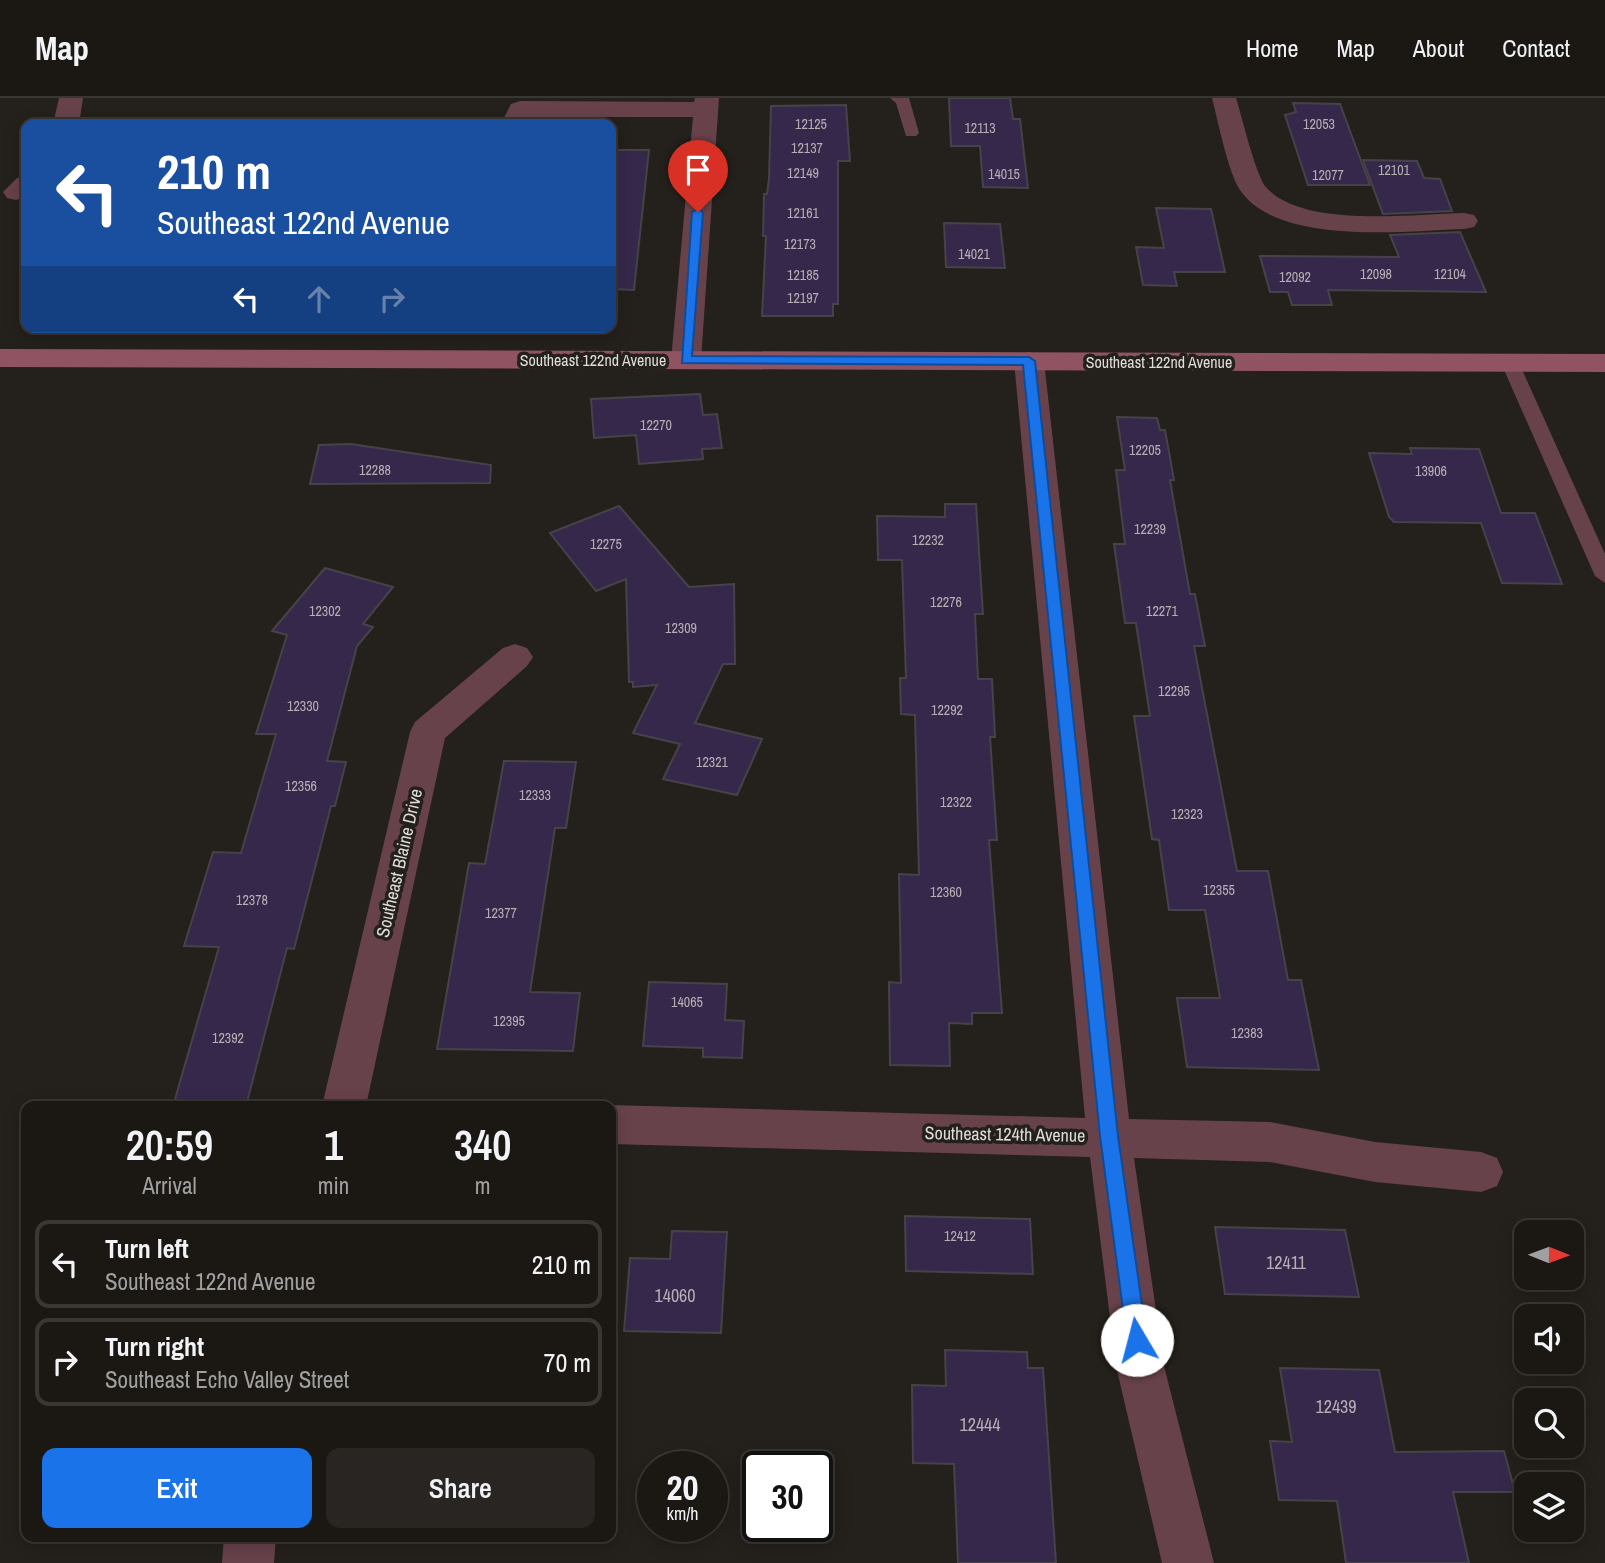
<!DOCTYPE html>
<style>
:root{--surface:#1b1814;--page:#282522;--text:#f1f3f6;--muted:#a0a0a0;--line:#393734;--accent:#1a73e8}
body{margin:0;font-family:"Archivo Narrow",sans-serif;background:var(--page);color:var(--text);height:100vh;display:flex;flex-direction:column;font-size:26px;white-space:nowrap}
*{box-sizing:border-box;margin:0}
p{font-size:23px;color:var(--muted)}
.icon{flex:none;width:38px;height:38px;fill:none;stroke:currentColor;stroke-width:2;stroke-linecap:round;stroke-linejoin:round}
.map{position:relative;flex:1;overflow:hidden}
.side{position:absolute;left:21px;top:1003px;width:595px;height:441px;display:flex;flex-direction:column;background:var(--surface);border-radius:14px;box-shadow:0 4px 18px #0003,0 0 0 2px var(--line)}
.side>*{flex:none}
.guide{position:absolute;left:21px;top:21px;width:595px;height:214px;border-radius:14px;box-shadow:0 4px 18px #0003,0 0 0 2px var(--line);background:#1a4fa0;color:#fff;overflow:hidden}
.needle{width:46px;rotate:91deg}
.buttons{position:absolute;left:1514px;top:1122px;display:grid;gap:14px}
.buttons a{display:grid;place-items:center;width:70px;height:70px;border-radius:14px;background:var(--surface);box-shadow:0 4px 18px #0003,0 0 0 2px var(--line);font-size:35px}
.speed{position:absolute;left:637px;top:1353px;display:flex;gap:14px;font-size:35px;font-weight:700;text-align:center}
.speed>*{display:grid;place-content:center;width:91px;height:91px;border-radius:50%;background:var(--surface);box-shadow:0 4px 18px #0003,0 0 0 2px var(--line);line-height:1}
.speed small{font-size:18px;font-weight:400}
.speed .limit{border:4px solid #111;border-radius:10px;background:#fff;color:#111}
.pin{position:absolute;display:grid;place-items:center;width:60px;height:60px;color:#fff;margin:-72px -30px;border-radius:50% 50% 50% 0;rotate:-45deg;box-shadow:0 0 7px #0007}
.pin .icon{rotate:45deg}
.me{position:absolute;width:77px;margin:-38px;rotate:352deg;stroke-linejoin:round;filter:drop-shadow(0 0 5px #0008)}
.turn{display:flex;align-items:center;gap:24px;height:147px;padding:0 21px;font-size:32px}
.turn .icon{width:91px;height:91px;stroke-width:2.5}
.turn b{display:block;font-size:49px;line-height:60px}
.lanes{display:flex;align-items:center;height:66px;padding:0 21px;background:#0003;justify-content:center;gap:35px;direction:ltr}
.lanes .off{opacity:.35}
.eta{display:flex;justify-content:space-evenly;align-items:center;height:119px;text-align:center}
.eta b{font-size:42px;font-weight:600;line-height:49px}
.action{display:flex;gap:14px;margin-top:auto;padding:14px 21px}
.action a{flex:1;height:80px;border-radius:14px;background:var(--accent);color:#fff;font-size:28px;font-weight:600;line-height:80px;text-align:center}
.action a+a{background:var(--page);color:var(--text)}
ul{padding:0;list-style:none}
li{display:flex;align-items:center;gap:21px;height:88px;margin:0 14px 10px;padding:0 7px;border:4px solid var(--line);border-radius:14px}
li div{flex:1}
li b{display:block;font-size:26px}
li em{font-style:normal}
header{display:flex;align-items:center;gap:42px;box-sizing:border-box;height:98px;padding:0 35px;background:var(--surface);border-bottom:2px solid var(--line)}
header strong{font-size:33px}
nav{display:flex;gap:38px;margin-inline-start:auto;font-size:24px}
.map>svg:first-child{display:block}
.building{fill:#36284a;stroke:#454349;stroke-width:2}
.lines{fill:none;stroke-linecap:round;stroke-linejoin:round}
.service{fill:#68424b;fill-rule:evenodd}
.minor{fill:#68424b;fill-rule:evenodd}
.secondary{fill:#905362;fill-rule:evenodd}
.route{fill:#1a73e8;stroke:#114b97;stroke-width:2}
.labels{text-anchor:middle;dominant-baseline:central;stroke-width:7;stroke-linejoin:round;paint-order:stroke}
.number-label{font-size:14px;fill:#b5afb5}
.far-street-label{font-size:16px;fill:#dfdcd9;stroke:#24201b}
.street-label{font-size:18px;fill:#dfdcd9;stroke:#24201b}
.near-number-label{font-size:18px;fill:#b5afb5}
</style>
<header>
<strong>Map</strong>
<nav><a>Home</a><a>Map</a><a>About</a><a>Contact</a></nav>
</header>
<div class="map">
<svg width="1605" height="1465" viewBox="0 0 1605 1465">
<rect width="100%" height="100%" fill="#24201b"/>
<!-- building -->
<g class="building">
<polygon points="949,0 1010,0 1013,21 1020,21 1028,90 983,89 980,48 951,48"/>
<polygon points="1293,5 1340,6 1370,87 1308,87 1285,17 1296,14"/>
<polygon points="846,7 850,63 838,63 838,206 833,206 833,218 762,218 766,138 763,138 764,96 767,96 769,81 771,8"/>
<polygon points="611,52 649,52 634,192 611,191"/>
<polygon points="1363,62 1417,63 1424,80 1440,81 1452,113 1383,116"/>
<polygon points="1156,110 1211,111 1225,174 1174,174 1177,188 1143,187 1136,149 1164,150"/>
<polygon points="944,125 1000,126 1005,170 946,169"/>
<polygon points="1460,134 1486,194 1328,192 1332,207 1292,207 1288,194 1270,194 1260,158 1399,159 1390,137"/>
<polygon points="700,296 703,317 717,316 722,350 702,351 703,361 639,366 636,337 594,340 591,301"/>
<polygon points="1117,319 1157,320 1160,332 1165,332 1174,382 1170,382 1190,496 1195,496 1205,548 1194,548 1237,773 1268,773 1288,882 1301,882 1319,972 1187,969 1177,900 1220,900 1205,812 1169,812 1159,742 1152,741 1134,618 1150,618 1136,525 1125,525 1114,446 1125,446 1116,372 1125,372"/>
<polygon points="351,346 491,367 490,385 310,386 319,347"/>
<polygon points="1410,350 1479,351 1501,415 1535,415 1562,486 1502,485 1481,425 1394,424 1389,419 1369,355 1412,356"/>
<polygon points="945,406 976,406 983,516 975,516 978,581 992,581 995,639 990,639 997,742 989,742 1002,915 972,915 972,926 949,925 950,968 890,967 889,884 901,885 899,776 919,777 915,617 901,616 900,580 906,580 902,462 878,462 877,418 945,419"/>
<polygon points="619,408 689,489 734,486 735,566 723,566 695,625 762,641 737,697 663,681 680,646 633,635 657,587 633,589 633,584 629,584 626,481 596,493 550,435"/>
<polygon points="325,470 393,489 363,526 373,529 357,548 327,663 346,664 335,708 331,708 294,851 287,850 246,1008 173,1008 219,849 184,848 213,754 241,755 276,636 256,636 287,537 272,533"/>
<polygon points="504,663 576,664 566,730 555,730 530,894 580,895 573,953 437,951 469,765 485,766"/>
<polygon points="649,884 727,886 725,922 744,923 742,960 703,959 703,950 643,948"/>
<polygon points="905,1118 1030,1121 1033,1176 906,1173"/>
<polygon points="1215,1129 1345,1132 1359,1199 1225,1196"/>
<polygon points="672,1133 727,1134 721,1235 624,1233 630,1160 670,1161"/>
<polygon points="945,1252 1027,1254 1028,1270 1043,1270 1056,1465 958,1465 954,1366 913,1365 912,1287 946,1288"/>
<polygon points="1280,1270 1379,1272 1395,1354 1504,1353 1515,1394 1453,1394 1469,1465 1346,1465 1337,1403 1279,1402 1270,1343 1292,1344"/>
</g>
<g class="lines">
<!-- service -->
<g class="service">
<polygon points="890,0 909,0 919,35 916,38 906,38 896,5"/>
<polygon points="1510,260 1519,265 1605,456 1605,485 1595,478 1501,265"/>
</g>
<!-- minor -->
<g class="minor">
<polygon points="59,0 83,0 79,26 53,26"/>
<polygon points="695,0 719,0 701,262 697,268 686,271 675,268 671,262 693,19 530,19 527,26 501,26 511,6 520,3 694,4"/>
<path d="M1212,0h24c6,19 19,74 29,88 35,43 148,28 199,27l10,2 4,6 -4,6 -10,2c-59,2 -186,17 -224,-39 -12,-18 -22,-69 -28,-92z"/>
<polygon points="26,78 26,99 16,102 7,100 3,94 17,80"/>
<polygon points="1029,254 1040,257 1044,263 1129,1021 1270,1024 1375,1044 1481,1054 1497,1060 1503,1074 1497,1088 1481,1094 1375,1084 1270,1064 1134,1060 1164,1268 1214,1465 1162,1465 1116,1268 1090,1059 611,1046 611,1007 1085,1020 1014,263 1018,257"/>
<polygon points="515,546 527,550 533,559 527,568 445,640 366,1008 322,1008 410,634 415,624 503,550"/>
<polygon points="224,1438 276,1438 274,1465 222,1465"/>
</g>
<!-- secondary -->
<polygon class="secondary" points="0,251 1605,256 1605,274 0,269"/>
</g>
<!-- route -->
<polygon class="route" points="698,111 703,114 692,258 1029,259 1035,263 1118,1038 1147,1242 1144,1249 1137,1252 1130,1249 1127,1242 1100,1038 1023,267 682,265 692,114"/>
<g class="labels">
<!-- number labels -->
<g class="number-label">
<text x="811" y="26">12125</text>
<text x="1319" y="26">12053</text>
<text x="980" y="30">12113</text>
<text x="807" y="50">12137</text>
<text x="1394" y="72">12101</text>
<text x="803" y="75">12149</text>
<text x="1004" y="76">14015</text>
<text x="1328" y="77">12077</text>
<text x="803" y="115">12161</text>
<text x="800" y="146">12173</text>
<text x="974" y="156">14021</text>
<text x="1376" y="176">12098</text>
<text x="1450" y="176">12104</text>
<text x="803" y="177">12185</text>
<text x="1295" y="179">12092</text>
<text x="803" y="200">12197</text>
<text x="656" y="327">12270</text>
<text x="1145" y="352">12205</text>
<text x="375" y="372">12288</text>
<text x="1431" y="373">13906</text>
<text x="1150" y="431">12239</text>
<text x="928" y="442">12232</text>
<text x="606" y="446">12275</text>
<text x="946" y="504">12276</text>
<text x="325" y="513">12302</text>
<text x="1162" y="513">12271</text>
<text x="681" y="530">12309</text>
<text x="1174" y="593">12295</text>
<text x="303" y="608">12330</text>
<text x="947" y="612">12292</text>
<text x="712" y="664">12321</text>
<text x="301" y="688">12356</text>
<text x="535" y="697">12333</text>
<text x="956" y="704">12322</text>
<text x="1187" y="716">12323</text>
<text x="1219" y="792">12355</text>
<text x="946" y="794">12360</text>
<text x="252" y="802">12378</text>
<text x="501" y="815">12377</text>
<text x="687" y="904">14065</text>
<text x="509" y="923">12395</text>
<text x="1247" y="935">12383</text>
<text x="228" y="940">12392</text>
<text x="960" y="1138">12412</text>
</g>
<!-- far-street labels -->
<g class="far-street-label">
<text x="593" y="262">Southeast 122nd Avenue</text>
<text x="1159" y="264">Southeast 122nd Avenue</text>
</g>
<!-- street labels -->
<g class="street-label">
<text transform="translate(399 765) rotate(-77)">Southeast Blaine Drive</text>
<text transform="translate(1005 1036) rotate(1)">Southeast 124th Avenue</text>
</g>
<!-- near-number labels -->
<g class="near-number-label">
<text x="1286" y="1164">12411</text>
<text x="675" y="1197">14060</text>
<text x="1336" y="1308">12439</text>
<text x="980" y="1326">12444</text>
</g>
</g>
</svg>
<div class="buttons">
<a><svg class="needle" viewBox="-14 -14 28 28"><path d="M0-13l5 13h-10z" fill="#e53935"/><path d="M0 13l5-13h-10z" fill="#a0a0a0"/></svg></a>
<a><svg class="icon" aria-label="sound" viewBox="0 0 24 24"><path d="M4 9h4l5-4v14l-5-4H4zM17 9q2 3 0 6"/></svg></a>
<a><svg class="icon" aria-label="search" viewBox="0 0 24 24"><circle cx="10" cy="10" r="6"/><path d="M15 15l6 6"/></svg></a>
<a><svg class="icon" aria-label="layers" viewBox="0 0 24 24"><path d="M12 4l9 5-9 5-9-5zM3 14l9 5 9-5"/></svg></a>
</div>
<div class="speed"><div>20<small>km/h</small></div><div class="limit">30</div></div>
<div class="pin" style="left:698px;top:114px;background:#d93025"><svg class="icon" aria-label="arrive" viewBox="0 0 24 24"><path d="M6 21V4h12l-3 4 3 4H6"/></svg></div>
<svg class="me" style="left:1137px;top:1242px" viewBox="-20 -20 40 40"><circle r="19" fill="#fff"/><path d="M0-13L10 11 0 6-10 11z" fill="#1a73e8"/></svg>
<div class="guide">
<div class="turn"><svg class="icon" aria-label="left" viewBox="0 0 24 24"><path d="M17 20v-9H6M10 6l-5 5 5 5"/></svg><div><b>210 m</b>Southeast 122nd Avenue</div></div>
<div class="lanes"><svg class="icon" aria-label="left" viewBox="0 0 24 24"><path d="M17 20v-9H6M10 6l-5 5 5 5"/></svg><svg class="icon off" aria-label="ahead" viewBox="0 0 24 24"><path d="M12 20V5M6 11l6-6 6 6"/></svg><svg class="icon off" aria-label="right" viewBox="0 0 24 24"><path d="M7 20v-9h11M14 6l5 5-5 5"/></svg></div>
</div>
<section class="side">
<div class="eta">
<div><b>20:59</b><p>Arrival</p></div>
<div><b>1</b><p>min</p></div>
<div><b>340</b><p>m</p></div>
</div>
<ul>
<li><svg class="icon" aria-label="left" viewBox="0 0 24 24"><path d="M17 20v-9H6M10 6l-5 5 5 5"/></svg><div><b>Turn left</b><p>Southeast 122nd Avenue</p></div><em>210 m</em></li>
<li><svg class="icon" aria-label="right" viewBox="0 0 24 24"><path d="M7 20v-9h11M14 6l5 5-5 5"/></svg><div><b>Turn right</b><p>Southeast Echo Valley Street</p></div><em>70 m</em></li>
</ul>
<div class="action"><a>Exit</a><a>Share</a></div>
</section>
</div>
